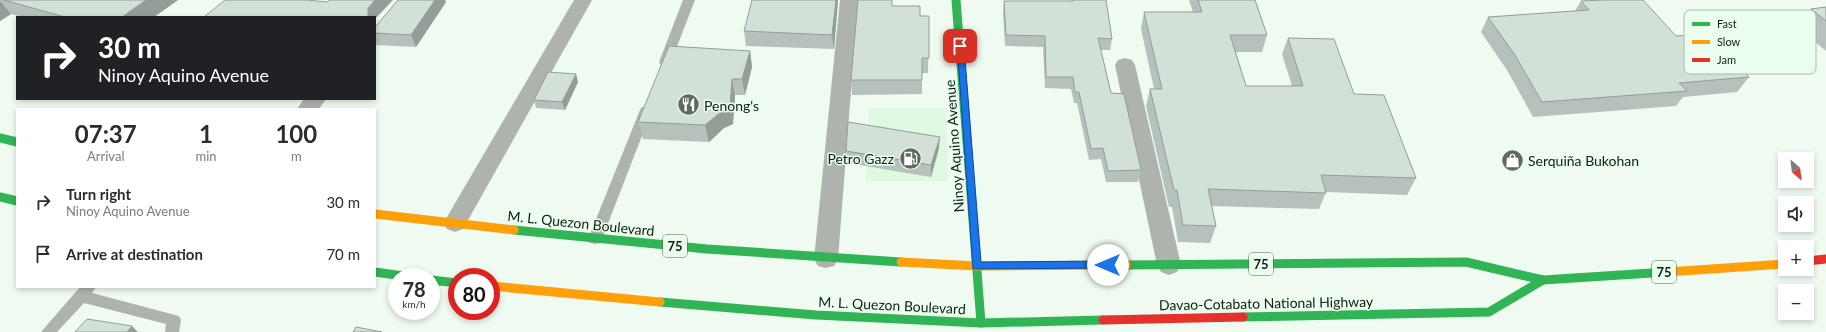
<!DOCTYPE html>
<meta charset="utf-8">
<style>
:root{--surface:#fff;--page:#f7f7f7;--text:#2b2b33;--muted:#7c7c81}
body{margin:0;font-family:Lato,sans-serif;background:var(--page);color:var(--text);height:100vh;display:flex;flex-direction:column;font-size:15px;white-space:nowrap}
*{box-sizing:border-box;margin:0}
p{font-size:13px;color:var(--muted)}
.icon{flex:none;width:22px;height:22px;fill:none;stroke:currentColor;stroke-width:2;stroke-linecap:round;stroke-linejoin:round}
.map{position:relative;flex:1;overflow:hidden}
.side{position:absolute;left:16px;top:108px;width:360px;height:180px;display:flex;flex-direction:column;background:var(--surface);border-radius:0px;box-shadow:0 2px 6px #0003}
.side>*{flex:none}
.guide{position:absolute;left:16px;top:16px;width:360px;height:84px;border-radius:0px;box-shadow:0 2px 6px #0003;background:#202124;color:#fff;overflow:hidden}
.needle{width:26px;rotate:152deg}
.tools{position:absolute;left:1778px;top:152px;display:grid;gap:8px}
.tools a{display:grid;place-items:center;width:36px;height:36px;border-radius:0px;background:var(--surface);box-shadow:0 2px 6px #0003;font-size:20px}
.speed{position:absolute;left:388px;top:268px;display:flex;gap:8px;font-size:20px;font-weight:700;text-align:center}
.speed>*{display:grid;place-content:center;width:52px;height:52px;border-radius:50%;background:var(--surface);box-shadow:0 2px 6px #0003;line-height:1}
.speed small{font-size:10px;font-weight:400}
.speed .limit{border:6px solid #d22;background:#fff;color:#111}
.pin{position:absolute;display:grid;place-items:center;width:34px;height:34px;color:#fff;margin:-17px;border-radius:8px;box-shadow:0 2px 6px #0006}
.me{position:absolute;width:44px;margin:-22px;rotate:270deg;stroke-linejoin:round;filter:drop-shadow(0 0 3px #0008)}
.turn{display:flex;align-items:center;gap:14px;height:84px;padding:0 16px;font-size:18px}
.turn .icon{width:52px;height:52px;stroke-width:2.5}
.turn b{display:block;font-size:28px;line-height:34px}
.eta{display:flex;justify-content:space-evenly;align-items:center;height:68px;text-align:center}
.eta b{font-size:24px;font-weight:700;line-height:28px}
ul{padding:0;list-style:none}
li{display:flex;align-items:center;gap:12px;height:52px;padding:0 16px}
li div{flex:1}
li b{display:block;font-size:15px}
li em{font-style:normal}
.map>svg:first-child{display:block}
.built{fill:#def8e2}
.lines{fill:none;stroke-linecap:round;stroke-linejoin:round}
.lane{fill:#afb3ae;fill-rule:evenodd}
.street{fill:#afb3ae;fill-rule:evenodd}
.fast{stroke:#30b455;stroke-width:9}
.slow{stroke:#ff9f0a;stroke-width:9}
.jam{stroke:#e5322d;stroke-width:9}
.wall{fill:#b5c1ba}
.shaded-wall{fill:#949d97}
.building{fill:#d3e0d8;stroke:#949d97}
.route{fill:#1a73e8;stroke:#114b97}
.labels{text-anchor:middle;dominant-baseline:central;stroke-width:3;stroke-linejoin:round;paint-order:stroke}
.shield{fill:#ebfeed;stroke:#536055;stroke-width:1}
.shield-label{font-size:13px;font-weight:bold;fill:#121d14}
.poi-label{font-size:14px;fill:#121d14;stroke:#ebfeed;text-anchor:start}
.street-label{font-size:14px;fill:#121d14;stroke:#ebfeed}
.key{fill:#ebfeed;stroke:#aabaac;stroke-width:1}
.key-label{font-size:11px;fill:#121d14}
</style>
<div class="map">
<svg width="1826" height="332" viewBox="0 0 1826 332">
<rect width="100%" height="100%" fill="#effaf0"/>
<!-- built -->
<polygon class="built" points="869,108 946,108 948,181 866,181"/>
<g class="lines">
<!-- lane -->
<g class="lane">
<polygon points="683,0 695,0 671,62 665,66 661,65 659,62"/>
<polygon points="646,106 650,107 652,110 602,239 600,243 595,244 590,243 588,239 640,110 642,107"/>
<polygon points="80,287 96,287 92,293 179,316 181,320 179,332 165,332 166,324 84,303 57,332 41,332"/>
</g>
<!-- street -->
<g class="street">
<polygon points="574,0 592,0 463,229 455,232 447,229 443,223 447,217"/>
<polygon points="840,0 858,0 838,259 834,266 826,268 818,266 814,259"/>
<polygon points="1125,58 1132,60 1135,65 1181,265 1177,272 1169,275 1161,272 1157,265 1115,65 1118,60"/>
<polygon points="304,99 326,99 319,109 297,109"/>
</g>
<!-- fast -->
<g class="fast">
<polyline points="956,0 981,323"/>
<polyline points="0,138 17,142"/>
<polyline points="0,197 17,201"/>
<polyline points="514,230 707,249 901,262"/>
<polyline points="1127,265 1466,262 1543,280 1667,272"/>
<polyline points="375,272 410,277"/>
<polyline points="431,280 457,283"/>
<polyline points="660,302 816,315 981,323 1103,320"/>
<polyline points="1243,317 1489,312 1543,280"/>
</g>
<!-- slow -->
<g class="slow">
<polyline points="375,214 514,230"/>
<polyline points="901,262 977,266 1127,265"/>
<polyline points="1667,272 1785,264"/>
<polyline points="491,286 660,302"/>
</g>
<!-- jam -->
<g class="jam">
<polyline points="1807,261 1826,259"/>
<polyline points="1103,320 1243,317"/>
</g>
</g>
<!-- wall -->
<g class="wall">
<polygon points="0,0 178,0 154,17 22,17 11,14 0,21"/>
<polygon points="398,0 445,0 446,2 416,47 375,45 375,26 376,26"/>
<polygon points="838,0 834,49 746,46 744,31"/>
<polygon points="1071,0 1106,0 1112,39 1110,50 1101,50 1111,93 1141,170 1138,182 1106,182 1101,159 1089,160 1077,103 1074,103 1071,89 1045,88 1043,47 1005,46 1003,12 1004,1 1071,1"/>
<polygon points="1189,0 1255,0 1267,35 1262,52 1236,52 1246,86 1292,86 1282,54 1288,38 1354,94 1416,178 1407,195 1326,192 1319,209 1212,206 1216,226 1210,243 1178,242 1172,207 1169,207 1146,106 1150,89 1154,89 1141,29 1144,12 1193,12"/>
<polygon points="1581,1 1676,36 1749,77 1737,92 1683,97 1676,106 1533,117 1507,70 1481,32 1488,17 1575,11"/>
<polygon points="893,6 920,16 929,16 928,73 922,73 922,94 852,95 851,80"/>
<polygon points="1826,7 1826,51 1797,27 1811,9"/>
<polygon points="750,51 752,67 745,95 735,95 733,124 724,128 709,142 643,139 638,122"/>
<polygon points="576,74 578,82 565,110 536,108 534,100"/>
<polygon points="939,148 931,177 847,163 846,151"/>
</g>
<!-- shaded-wall -->
<g class="shaded-wall">
<polygon points="146,0 178,0 154,17 122,17"/>
<polygon points="375,0 393,0 375,19 375,17 368,17 368,8"/>
<polygon points="435,0 445,0 446,2 416,47 411,35"/>
<polygon points="836,0 838,0 834,49 832,35"/>
<polygon points="0,1 11,14 0,21"/>
<polygon points="750,51 752,67 745,95 742,79"/>
<polygon points="576,74 578,82 565,110 562,102"/>
<polygon points="732,79 735,95 733,124 724,128 709,142 705,125 721,112"/>
<polygon points="940,137 939,148 931,177 931,165"/>
<polygon points="132,326 138,332 127,332"/>
</g>
<!-- building -->
<g class="building">
<polygon points="4,0 146,0 122,17 65,17"/>
<polygon points="225,0 307,0 327,2 329,0 375,0 368,8 368,17 204,17"/>
<polygon points="398,0 435,0 411,35 375,33 375,26 376,26"/>
<polygon points="752,0 836,0 832,35 744,31"/>
<polygon points="858,0 892,0 892,6 920,6 920,16 929,16 929,58 922,58 922,80 851,80"/>
<polygon points="1073,0 1106,0 1112,39 1098,38 1111,93 1124,94 1141,170 1108,171 1103,148 1091,149 1079,92 1075,92 1073,77 1046,77 1045,36 1006,35 1004,1 1073,1"/>
<polygon points="1198,0 1255,0 1267,35 1230,35 1246,86 1303,86 1288,38 1334,39 1354,94 1384,95 1416,178 1321,175 1326,193 1208,189 1216,226 1183,225 1177,190 1174,190 1150,89 1162,89 1144,12 1202,12"/>
<polygon points="1603,0 1643,0 1676,36 1705,34 1749,77 1679,83 1687,91 1542,102 1515,55 1488,17 1589,10 1581,1"/>
<polygon points="1826,7 1826,21 1811,9"/>
<polygon points="669,46 750,51 742,79 732,79 730,108 721,112 705,125 638,122"/>
<polygon points="548,72 576,74 562,102 534,100"/>
<polygon points="848,122 940,137 931,165 846,151"/>
<polygon points="87,319 132,326 127,332 75,332"/>
<polygon points="356,327 382,332 353,332"/>
</g>
<!-- route -->
<polygon class="route" points="957,44 963,44 964,46 981,262 1108,261 1112,262 1113,265 1112,268 973,269"/>
<!-- icons -->
<defs>
<symbol id="restaurant-disc" viewBox="-11 -11 22 22"><circle r="9.5" fill="#5f6a61" stroke="#ebfeed"/><path d="M-5-6h1v4h1v-4h1v4h1v-4h1v5L-1.5 .5V6h-2V.5L-5-1ZM5-6V6H3V1.5H1.5Q1.5-4 5-6Z" fill="#fff"/></symbol>
<symbol id="fuel-disc" viewBox="-11 -11 22 22"><circle r="9.5" fill="#5f6a61" stroke="#ebfeed"/><path d="M-5.5-6h7V0h2V4h1.3V-2.5L3-4.5l.8-.8L6-3V5H2.5V1h-1V6h-7ZM-4.2-4.7v3.2H.2V-4.7Z" fill="#fff"/></symbol>
<symbol id="shop-disc" viewBox="-11 -11 22 22"><circle r="9.5" fill="#5f6a61" stroke="#ebfeed"/><path d="M-5-2.5h2.3a2.7 3.5 0 0 1 5.4 0H5L5.5 6h-11ZM-1.5-2.5h3a1.5 2.3 0 0 0-3 0Z" fill="#fff"/></symbol>
</defs>
<g fill-rule="evenodd">
<use href="#restaurant-disc" x="676" y="92" width="25" height="25"/>
<use href="#fuel-disc" x="898" y="146" width="25" height="25"/>
<use href="#shop-disc" x="1500" y="148" width="25" height="25"/>
</g>
<g class="labels">
<!-- shield labels -->
<g class="shield">
<rect x="663" y="235" width="24" height="22" rx="3"/>
<rect x="1249" y="253" width="24" height="22" rx="3"/>
<rect x="1652" y="261" width="24" height="22" rx="3"/>
</g>
<g class="shield-label">
<text x="675" y="246">75</text>
<text x="1261" y="264">75</text>
<text x="1664" y="272">75</text>
</g>
<!-- poi labels -->
<g class="poi-label">
<text x="704" y="105">Penong's</text>
<text x="894" y="158" text-anchor="end">Petro Gazz</text>
<text x="1528" y="160">Serquiña Bukohan</text>
</g>
<!-- street labels -->
<g class="street-label">
<text transform="translate(954 146) rotate(-94)">Ninoy Aquino Avenue</text>
<text transform="translate(581 223) rotate(6)">M. L. Quezon Boulevard</text>
<text transform="translate(1266 303) rotate(-1)">Davao-Cotabato National Highway</text>
<text transform="translate(892 305) rotate(3)">M. L. Quezon Boulevard</text>
</g>
</g>
<!-- legend -->
<rect x="1684" y="10" width="132" height="64" rx="6" class="key"/>
<rect x="1692" y="22" width="18" height="4" fill="#30b455"/>
<rect x="1692" y="40" width="18" height="4" fill="#ff9f0a"/>
<rect x="1692" y="58" width="18" height="4" fill="#e5322d"/>
<g class="key-label">
<text x="1717" y="28">Fast</text>
<text x="1717" y="46">Slow</text>
<text x="1717" y="64">Jam</text>
</g>
</svg>
<div class="tools">
<a><svg class="needle" viewBox="-14 -14 28 28"><path d="M0-13l5 13h-10z" fill="#e53935"/><path d="M0 13l5-13h-10z" fill="#7c7c81"/></svg></a>
<a><svg class="icon" aria-label="sound" viewBox="0 0 24 24"><path d="M4 9h4l5-4v14l-5-4H4zM17 9q2 3 0 6"/></svg></a>
<a>+</a>
<a>−</a>
</div>
<div class="speed"><div>78<small>km/h</small></div><div class="limit">80</div></div>
<div class="pin" style="left:960px;top:46px;background:#d93025"><svg class="icon" aria-label="arrive" viewBox="0 0 24 24"><path d="M6 21V4h12l-3 4 3 4H6"/></svg></div>
<svg class="me" style="left:1108px;top:265px" viewBox="-20 -20 40 40"><circle r="19" fill="#fff"/><path d="M0-13L10 11 0 6-10 11z" fill="#1a73e8"/></svg>
<div class="guide">
<div class="turn"><svg class="icon" aria-label="right" viewBox="0 0 24 24"><path d="M7 20v-9h11M14 6l5 5-5 5"/></svg><div><b>30 m</b>Ninoy Aquino Avenue</div></div>
</div>
<section class="side">
<div class="eta">
<div><b>07:37</b><p>Arrival</p></div>
<div><b>1</b><p>min</p></div>
<div><b>100</b><p>m</p></div>
</div>
<ul>
<li><svg class="icon" aria-label="right" viewBox="0 0 24 24"><path d="M7 20v-9h11M14 6l5 5-5 5"/></svg><div><b>Turn right</b><p>Ninoy Aquino Avenue</p></div><em>30 m</em></li>
<li><svg class="icon" aria-label="arrive" viewBox="0 0 24 24"><path d="M6 21V4h12l-3 4 3 4H6"/></svg><div><b>Arrive at destination</b></div><em>70 m</em></li>
</ul>
</section>
</div>
